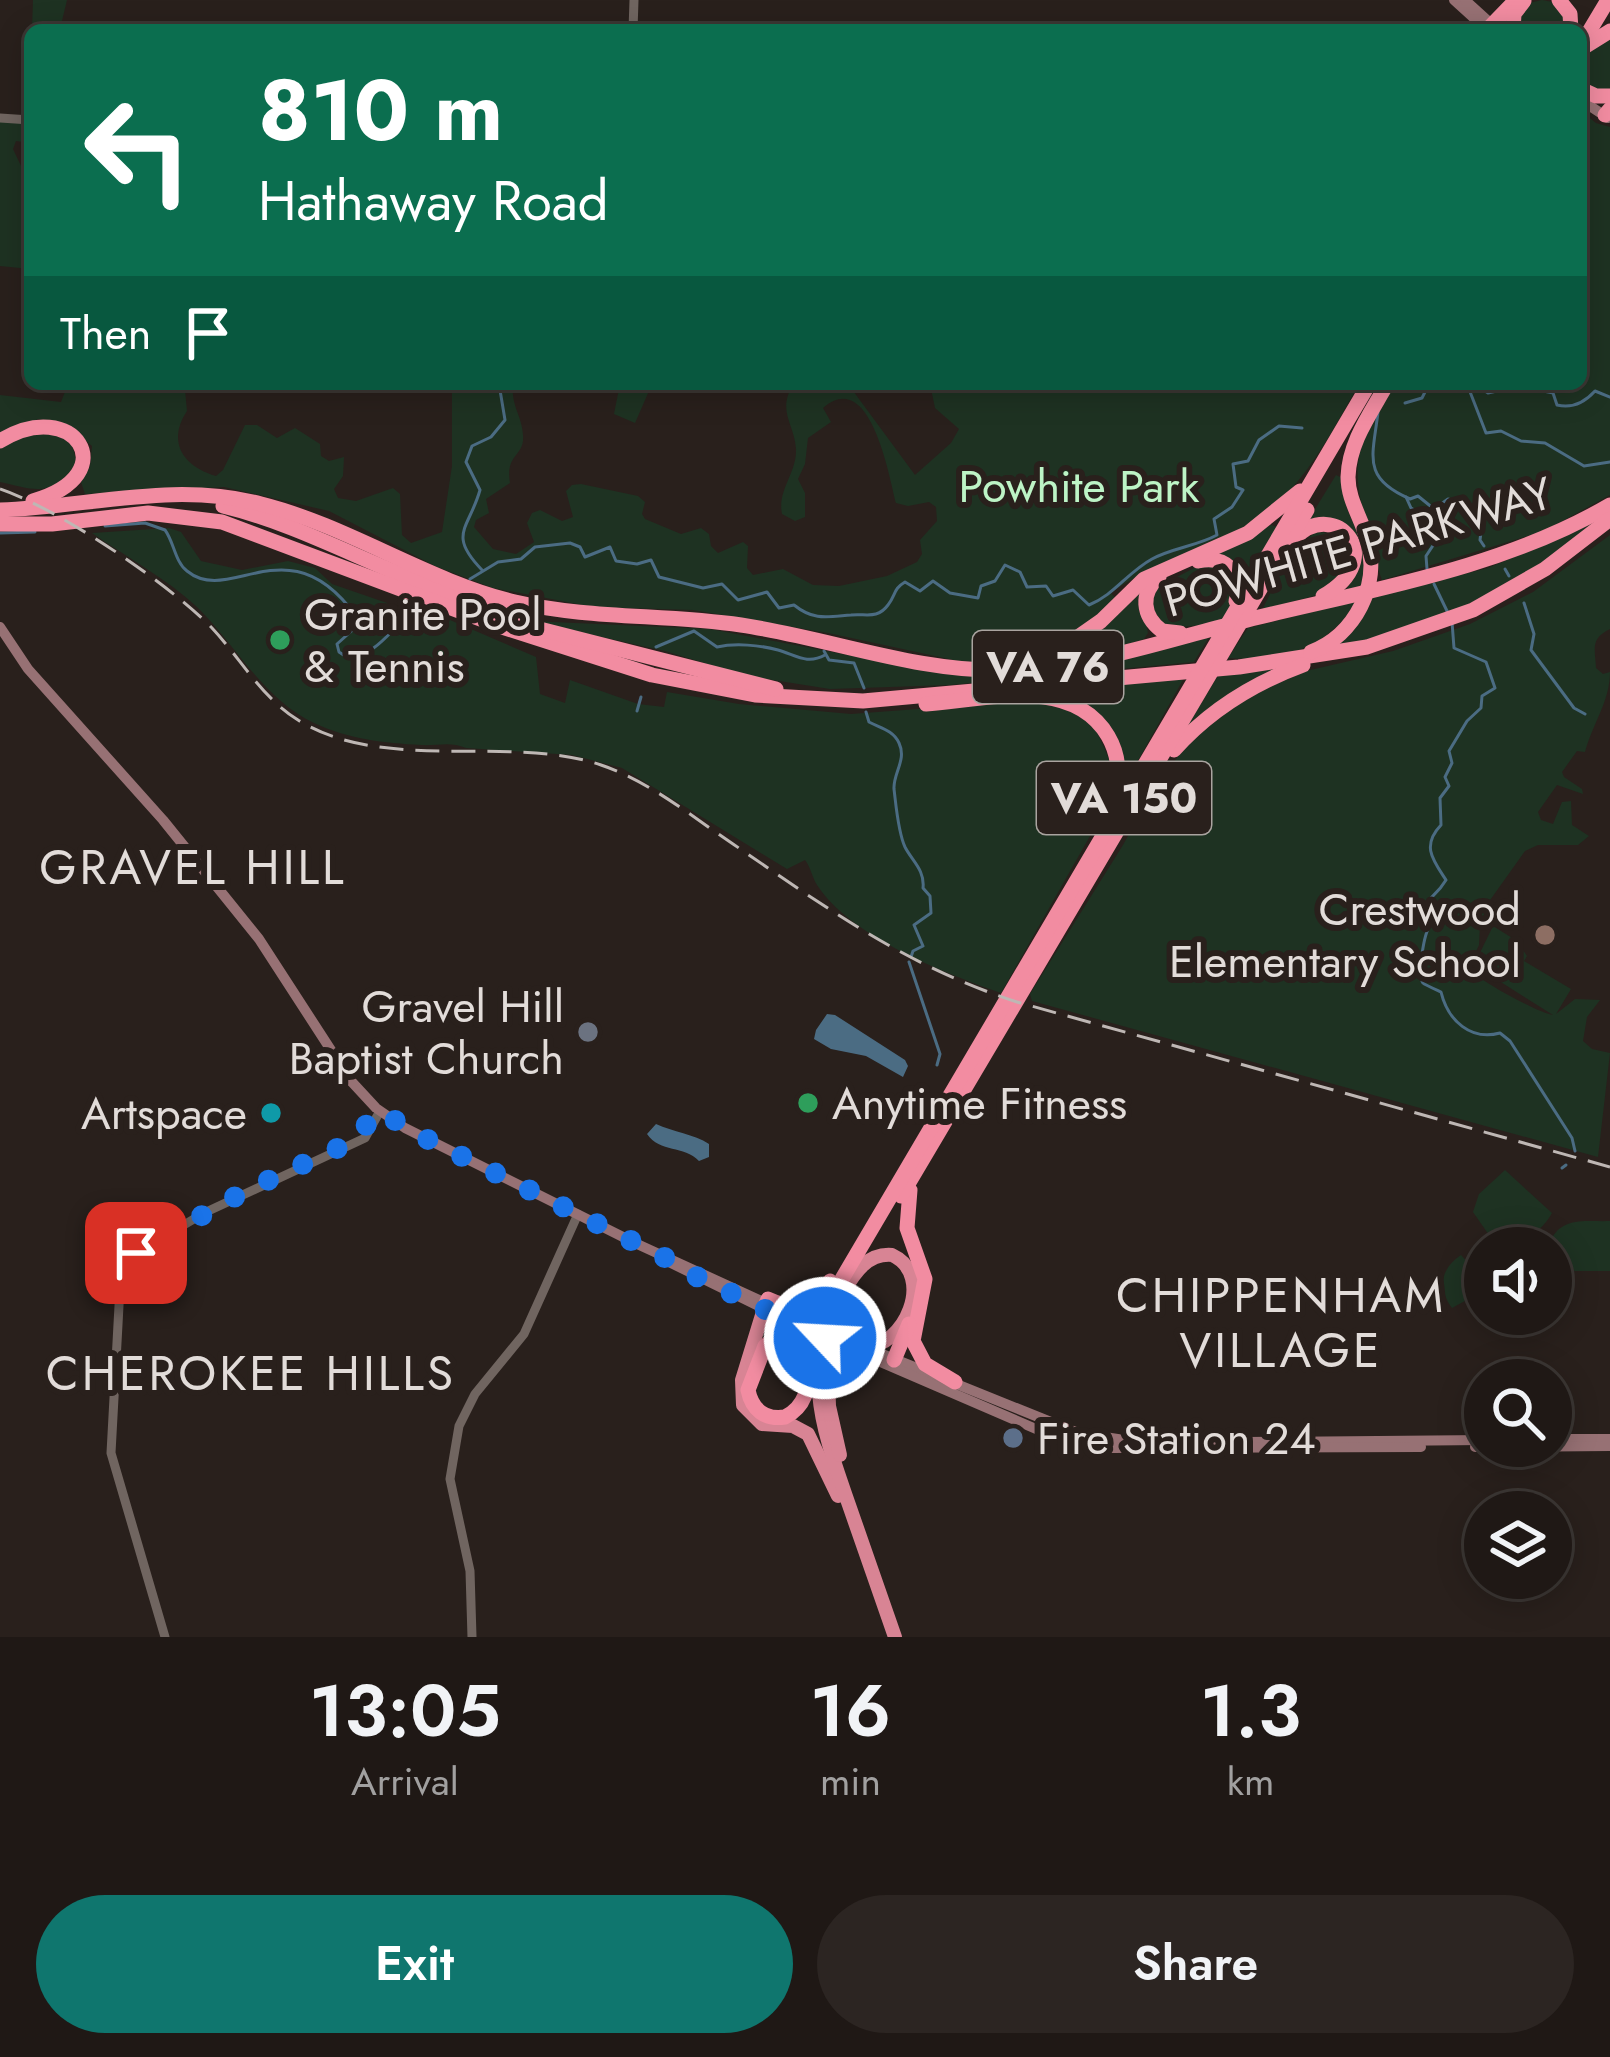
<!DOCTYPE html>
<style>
:root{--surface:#1f1815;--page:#2c2522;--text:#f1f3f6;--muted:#a1a0a0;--line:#3c3734;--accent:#0f766e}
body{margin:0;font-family:Jost,sans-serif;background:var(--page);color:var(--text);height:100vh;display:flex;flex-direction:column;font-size:45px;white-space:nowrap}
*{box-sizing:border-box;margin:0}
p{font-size:39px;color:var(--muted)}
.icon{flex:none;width:66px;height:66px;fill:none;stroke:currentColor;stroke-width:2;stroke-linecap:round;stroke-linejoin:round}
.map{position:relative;height:1637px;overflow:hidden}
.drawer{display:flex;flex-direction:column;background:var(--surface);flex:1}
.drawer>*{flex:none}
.top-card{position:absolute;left:24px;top:24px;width:1563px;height:366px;border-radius:18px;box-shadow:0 6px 30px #0003,0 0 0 3px var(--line);background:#0b6e4f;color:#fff;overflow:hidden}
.fabs{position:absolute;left:1464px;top:1227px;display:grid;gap:24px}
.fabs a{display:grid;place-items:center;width:108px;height:108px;border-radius:50%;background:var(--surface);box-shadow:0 6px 30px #0003,0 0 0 3px var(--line);font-size:60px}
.pin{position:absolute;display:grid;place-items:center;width:102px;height:102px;color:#fff;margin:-51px;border-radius:24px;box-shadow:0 6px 18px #0006}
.me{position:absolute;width:132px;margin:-66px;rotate:295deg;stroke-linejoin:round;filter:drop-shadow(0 0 9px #0008)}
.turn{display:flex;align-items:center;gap:42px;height:252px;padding:0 36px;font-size:54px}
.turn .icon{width:156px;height:156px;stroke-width:2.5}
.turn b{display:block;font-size:84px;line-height:102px}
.then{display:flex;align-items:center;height:114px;padding:0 36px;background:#0003;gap:24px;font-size:45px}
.eta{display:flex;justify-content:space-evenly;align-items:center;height:204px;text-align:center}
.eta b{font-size:72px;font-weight:600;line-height:84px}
.cta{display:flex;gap:24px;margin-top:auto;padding:24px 36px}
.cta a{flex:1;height:138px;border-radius:72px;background:var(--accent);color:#fff;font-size:48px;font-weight:600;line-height:138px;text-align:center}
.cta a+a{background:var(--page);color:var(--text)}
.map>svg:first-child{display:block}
.green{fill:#1e3222}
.water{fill:#4b6c83}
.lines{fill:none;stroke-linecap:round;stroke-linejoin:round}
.stream{stroke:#4b6c83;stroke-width:3}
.tertiary{stroke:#706560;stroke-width:9}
.secondary{stroke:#977174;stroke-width:10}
.trunk{stroke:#d88494;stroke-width:14}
.motorway{stroke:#f28ca1;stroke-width:15}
.rail{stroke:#beb7b4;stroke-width:3;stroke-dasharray:24 12;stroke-linecap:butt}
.route{stroke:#1a73e8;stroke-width:21;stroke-dasharray:0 37.8}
.leisure-dot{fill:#2e9e5b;stroke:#29201c;stroke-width:4.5}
.education-dot{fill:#8d6e63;stroke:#29201c;stroke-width:4.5}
.worship-dot{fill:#6b7280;stroke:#29201c;stroke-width:4.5}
.culture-dot{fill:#0f9aa8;stroke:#29201c;stroke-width:4.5}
.service-dot{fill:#5c6f8a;stroke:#29201c;stroke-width:4.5}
.labels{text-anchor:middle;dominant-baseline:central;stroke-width:12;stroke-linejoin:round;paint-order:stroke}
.shield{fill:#29201c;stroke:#aaa4a0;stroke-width:3}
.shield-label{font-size:42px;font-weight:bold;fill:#e2dcd9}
.park-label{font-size:45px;fill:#bdf4c6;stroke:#29201c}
.street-label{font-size:45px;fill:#e2dcd9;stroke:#29201c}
.poi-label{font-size:45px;fill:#e2dcd9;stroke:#29201c;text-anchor:start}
.neighbourhood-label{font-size:48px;letter-spacing:3px;fill:#e2dcd9;stroke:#29201c}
</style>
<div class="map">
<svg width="1610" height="1637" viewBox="0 0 1610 1637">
<rect width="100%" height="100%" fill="#29201c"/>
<!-- green -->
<g class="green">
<polygon points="33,0 67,0 60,29 32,30"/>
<polygon points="1542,0 1558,3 1568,30 1517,30 1517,20 1529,3"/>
<path d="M1610,35v57h-9l-20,-11c0,-24 7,-36 29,-46z"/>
<path d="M1581,111l15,12 14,4v368l-66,36 -162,49c-5,-12 -5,-25 -9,-37 -25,-74 -21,-94 23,-159h185z"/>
<polygon points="0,121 30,123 30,143 16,141 13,149 30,185 30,269 0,266"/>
<path d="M68,384h122l-5,6 2,21c-20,30 -5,55 29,65l7,-6 22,-45h12l20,13 18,-10 25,16 1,12 8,5 15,-4 -1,19 -9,13 4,9 18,3 37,-13 7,6 2,41 9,8 31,-11 10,-66v-78l61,-4c-2,23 9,31 10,51 2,22 -18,18 -13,48l-24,16 3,14 -13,7 -2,7 19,22 23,5 18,-12 -7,-19 5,-10 8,-3 22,11 11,-4 -7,-26 6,-6 9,-1 57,12 7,6 -3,12 3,5 36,15 20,-6 8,6 2,12 7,7 25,-11 5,4 -1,22 6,7 30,-6 30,16 26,1 48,-10 30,-14 5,-8 -2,-14 17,-19 -1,-14 -7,-5 -21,4 -12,-3c-7,-28 -26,-136 -73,-95l8,14 -23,16 -3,26 -7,15 7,14v24l-10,4 -13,-7c-5,-24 15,-41 14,-65 -2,-27 -19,-36 -3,-65h55l67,91 36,-32 8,-14 -24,-21 -5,-24h429c-31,54 -58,111 -115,143 -44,25 -92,36 -133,66l6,7 -50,38 -64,24h-40l-135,-29 -135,-23 -100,-3 -100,-19 -58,-22 -106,-55 -105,-24 -139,7 -5,-15 10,-12 2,-21 -22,-19 -32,-8 -32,15 -6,-1v-38l61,7z"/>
<polygon points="620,384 652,384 635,423 614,414"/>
<path d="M51,432l20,9 6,23c-27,34 -41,26 -77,18v-34l14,-10z"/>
<polygon points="1336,475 1342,478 1346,506 1366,554 1363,586 1346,590 1359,569 1359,542 1306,524"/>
<path d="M1599,521c-75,63 -163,109 -261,125l35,-49 115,-29z"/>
<polygon points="1271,525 1277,527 1244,581 1219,553"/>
<path d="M169,528l12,4 20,29 41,9 46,-9 27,7 17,16 84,29 20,1 100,43 4,37 25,9 5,-23 68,24 26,3 3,-15 72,12 112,10 161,-12 38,1 32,13 15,16 12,27 -2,47 -106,187c-57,-20 -150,-56 -184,-108 -5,-8 -6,-17 -12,-25l-18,9 -165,-101 -50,-13 -106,-7c-16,-7 -28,-2 -45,-3 -37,-2 -73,-6 -107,-22 -51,-24 -78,-78 -117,-116 -31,-29 -71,-50 -105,-74z"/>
<path d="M1315,532c25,0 30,9 35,32l-33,31 -55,15 27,-54z"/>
<path d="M1610,535v94c-20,10 -15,19 -14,39l7,6 7,-2c0,29 -17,51 -25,80l-8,-1 -15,21 2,5 18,12 1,5 -26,-9 -19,27 3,8 12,4 9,-22 9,-1 1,24 17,11 -11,9h-40l-13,6 -37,52 -8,22 -1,20 -11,24c8,9 71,45 85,46l-79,-50 19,-39 24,15 10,15 -3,5 47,28 -15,25 19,-15 25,1 -13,17 -4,24 9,8 18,4 -12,104 -566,-156 -2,-7 93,-149 33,-60 33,-43 59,-46 58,-25 87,-20 77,-27 63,-32z"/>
<path d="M1211,564c31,17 23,28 18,59l-63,5 -15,-22 5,-18 40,-21z"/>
<polygon points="1139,589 1148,633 1144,639 1096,654 1064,658 1062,654 1103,629"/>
<path d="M1359,600c-33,48 -72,62 -131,58l20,-30z"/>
<polygon points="530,621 710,629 948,674 1209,637 1194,662 950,685 830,689 747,676 665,651"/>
<polygon points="1284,668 1187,726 1218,676"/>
<polygon points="1184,678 1126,782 1122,783 1122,756 1063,695 1064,690"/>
<path d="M1505,1170l47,43c-10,18 -32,35 -54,35l-25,-36 6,-18z"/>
<path d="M1610,1221v50h-39l-16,-10 -5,-19c11,-26 36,-20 60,-21z"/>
<path d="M1461,1255l24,27v8l-33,18c-15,-20 -11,-40 9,-53z"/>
</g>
<!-- water -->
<g class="water">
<polygon points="827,1014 835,1015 905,1060 908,1066 903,1077 866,1056 831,1049 814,1039 816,1030"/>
<path d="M656,1124c17,8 38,10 53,20v13l-10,4c-15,-16 -39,-8 -52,-27z"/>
</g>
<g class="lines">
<!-- stream -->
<g class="stream">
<polyline points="1467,384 1486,433 1501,431 1521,441 1545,443 1584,466 1610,462"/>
<path d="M1475,384l13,9 31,-7 34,7 4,12c16,4 28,-3 38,-14l15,6"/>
<polyline points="1405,403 1422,398 1429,384"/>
<path d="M1378,412c-5,44 -17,66 32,87l8,-3 16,13 14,-10 13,3 22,14 -3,24 4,6"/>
<polyline points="1406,497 1411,508 1435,523 1434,544 1426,556 1427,569"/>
<path d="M105,526l40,-3 20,7c9,12 10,32 22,41 44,36 101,-49 169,45v11l-19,17 2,8 9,6c33,-3 46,-37 74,-52"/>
<polyline points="0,533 35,532"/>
<polyline points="1505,569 1509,576"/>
<path d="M482,570c-35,-36 -13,-41 -2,-80l-14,-28 6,-16 19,-9 14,-17 -6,-36"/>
<path d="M470,579l28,-17 23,-3 14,-12 35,-4 10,4 5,10 25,-10 6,14 21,3 14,-4 8,17 44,11 19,-4 16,16 29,-8 12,16 15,-3c20,16 33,12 57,10 14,-2 26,5 37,-10 8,-10 5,-16 17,-23l15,9 13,-10 17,12 28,5 3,-12 14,-5 10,-16 15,7 7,15 19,-1 7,10 20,-6 16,15c25,-10 39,-33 63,-46 20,-11 45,-13 65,-24l-3,-16 18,-12 11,-17 -7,-3 -3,-23 15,-3 11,-21 20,-14 23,2"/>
<polyline points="1434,584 1448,613"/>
<polyline points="1524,603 1534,634 1531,650 1574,708 1585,714"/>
<path d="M1452,622l2,26 32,14 9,26 -13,8 -1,12 -14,13 -18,30 3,12 -7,14 4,9 -9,12 1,27c-20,21 -8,35 5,55 -15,25 -24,12 -16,46 -6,7 -13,49 -7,57 2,2 16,8 18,9 7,29 30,49 59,41l10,8 62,97 3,13"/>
<path d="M656,647l38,-16 23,16c18,-4 43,-2 61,3 18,5 29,15 47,5"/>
<polyline points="824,651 829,660 854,663 864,688"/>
<polyline points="637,711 641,697"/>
<path d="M866,712l3,10c11,6 24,8 30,21 8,17 -6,30 -5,46 2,16 4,43 11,58 7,14 20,23 18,41l7,8 1,17 -17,12 9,21 -10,5 -2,6"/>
<polyline points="909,962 940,1054 937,1065"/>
<polyline points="1562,1168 1566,1165"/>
</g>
<!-- tertiary -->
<g class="tertiary">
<polyline points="633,30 634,0"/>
<polyline points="0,118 30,120"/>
<polyline points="165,1637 111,1453 121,1269 140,1251 204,1213 365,1138 380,1111"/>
<polyline points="472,1637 470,1571 450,1479 459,1426 475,1394 524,1334 578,1214"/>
</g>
<!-- secondary -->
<g class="secondary">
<polyline points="1454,0 1487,30"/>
<polyline points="1465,0 1498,30"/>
<polyline points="1581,100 1608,118"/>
<polyline points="0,627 28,669 163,820 259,939 351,1081 376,1108 405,1128 635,1243 835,1335 1078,1433 1144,1443 1485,1440"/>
<polyline points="669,1262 803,1328"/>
<polyline points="820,1336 1036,1429 1106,1448 1421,1447"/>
<polyline points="1551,1439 1610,1439"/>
<polyline points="1475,1447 1610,1446"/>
</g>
<!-- trunk -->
<g class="trunk">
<polyline points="766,1302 742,1380 743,1405 762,1424 793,1426 808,1434 838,1496"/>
<path d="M863,1347c42,2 73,-72 29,-92 -24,-2 -37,17 -48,36 -45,78 -22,136 5,214 15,44 31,88 46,132"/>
<polyline points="840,1455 829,1406 828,1377 843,1362 869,1358"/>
</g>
<!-- motorway -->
<g class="motorway">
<polyline points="1559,0 1570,14 1571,30"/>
<polyline points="1487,30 1516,0"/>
<polyline points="1513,30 1514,14 1524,1"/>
<polyline points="1581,45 1608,0"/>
<polyline points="1586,46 1610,31"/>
<polyline points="1581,89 1596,96 1610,96"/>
<polyline points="1605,115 1610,109"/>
<path d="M0,441c73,-46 127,33 33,60"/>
<path d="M223,506c100,24 190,87 293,105"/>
<path d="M0,510c88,-3 174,-29 261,-6 88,22 166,77 254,98 74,17 150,12 226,23 89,13 177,48 267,45 78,-2 156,-29 231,-48 124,-31 260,-52 371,-117"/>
<polyline points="0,524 52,524 148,513 222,522 499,626 652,675 755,695 863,701 1239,667 1367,647 1473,610 1545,569 1610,519"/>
<path d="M1295,538c40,-41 95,20 28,58"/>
<path d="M1198,561c28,-6 46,12 38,40"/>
<path d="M1159,577c-19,16 -17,39 3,54l18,2"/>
<polyline points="520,624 776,689"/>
<path d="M1311,652c44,-17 70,-67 56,-113 -6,-22 -19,-39 -19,-62 1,-35 23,-64 39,-93"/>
<polyline points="1017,662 1071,642 1101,621 1144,579 1248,533 1300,491"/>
<path d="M926,704c57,-4 146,-29 182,32 13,22 12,47 4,71"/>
<path d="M1174,750c35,-39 80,-67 129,-85"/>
<polyline points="910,1190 907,1228 925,1279 913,1341 925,1364 955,1382"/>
<polyline points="901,1196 1307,510"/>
<path d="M768,1299c31,14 44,10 62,-18"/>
<path d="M808,1330l-26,1 -17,15 -17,44c4,20 17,30 37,27 27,-13 23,-42 28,-67 4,-19 10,-37 19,-54l537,-912"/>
<polyline points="894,1360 909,1324"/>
</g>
<!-- rail -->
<path class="rail" d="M0,489c59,20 168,94 212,139 29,31 49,69 86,92 86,54 212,14 303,45 48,16 90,51 132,79 95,65 173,122 284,158l593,165"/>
</g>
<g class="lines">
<!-- route -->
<polyline class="route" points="136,1253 247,1190 349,1143 380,1111 417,1134 664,1257 683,1270 825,1338"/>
</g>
<!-- markers -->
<g class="leisure-dot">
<circle cx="280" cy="640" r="12"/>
<circle cx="808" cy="1103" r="12"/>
</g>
<circle class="education-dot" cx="1545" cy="935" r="12"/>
<circle class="worship-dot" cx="588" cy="1032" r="12"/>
<circle class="culture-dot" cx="271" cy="1113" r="12"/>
<circle class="service-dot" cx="1013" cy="1438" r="12"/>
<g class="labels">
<!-- shield labels -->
<g class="shield">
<rect x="973" y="631" width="150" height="72" rx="9"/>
<rect x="1037" y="762" width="174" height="72" rx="9"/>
</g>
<g class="shield-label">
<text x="1048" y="667">VA 76</text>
<text x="1124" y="798">VA 150</text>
</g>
<!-- park labels -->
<g class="park-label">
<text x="1079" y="486">Powhite Park</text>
</g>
<!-- street labels -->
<g class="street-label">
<text transform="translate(1358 547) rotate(-16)">POWHITE PARKWAY</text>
</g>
<!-- poi labels -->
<g class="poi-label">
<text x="304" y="614">Granite Pool<tspan x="304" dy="52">&amp; Tennis</tspan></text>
<text x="1521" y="909" text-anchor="end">Crestwood<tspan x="1521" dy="52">Elementary School</tspan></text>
<text x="564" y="1006" text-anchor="end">Gravel Hill<tspan x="564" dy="52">Baptist Church</tspan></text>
<text x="832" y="1103">Anytime Fitness</text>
<text x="247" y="1113" text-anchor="end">Artspace</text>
<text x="1037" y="1438">Fire Station 24</text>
</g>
<!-- neighbourhood labels -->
<g class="neighbourhood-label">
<text x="193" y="867">GRAVEL HILL</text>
<text x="1281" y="1295">CHIPPENHAM<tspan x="1281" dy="55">VILLAGE</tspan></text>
<text x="251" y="1373">CHEROKEE HILLS</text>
</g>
</g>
</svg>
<div class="fabs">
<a><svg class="icon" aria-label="sound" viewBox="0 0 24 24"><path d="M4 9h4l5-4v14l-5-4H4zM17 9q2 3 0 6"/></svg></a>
<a><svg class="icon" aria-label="search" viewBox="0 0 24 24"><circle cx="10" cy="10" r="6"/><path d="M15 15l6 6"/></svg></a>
<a><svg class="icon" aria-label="layers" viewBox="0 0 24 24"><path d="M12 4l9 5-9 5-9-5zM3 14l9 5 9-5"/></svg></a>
</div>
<div class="pin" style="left:136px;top:1253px;background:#d93025"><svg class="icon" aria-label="arrive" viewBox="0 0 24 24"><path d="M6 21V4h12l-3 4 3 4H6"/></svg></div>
<svg class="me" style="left:825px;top:1338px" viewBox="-20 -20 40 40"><circle r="17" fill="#1a73e8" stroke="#fff" stroke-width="3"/><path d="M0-11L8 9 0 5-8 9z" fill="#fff"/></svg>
<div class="top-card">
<div class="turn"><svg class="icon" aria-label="left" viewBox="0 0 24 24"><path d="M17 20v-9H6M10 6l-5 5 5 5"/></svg><div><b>810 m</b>Hathaway Road</div></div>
<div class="then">Then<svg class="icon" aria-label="arrive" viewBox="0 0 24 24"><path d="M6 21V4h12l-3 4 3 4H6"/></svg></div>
</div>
</div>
<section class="drawer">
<div class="eta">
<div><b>13:05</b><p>Arrival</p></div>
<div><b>16</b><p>min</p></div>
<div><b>1.3</b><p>km</p></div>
</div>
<div class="cta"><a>Exit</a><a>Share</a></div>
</section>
